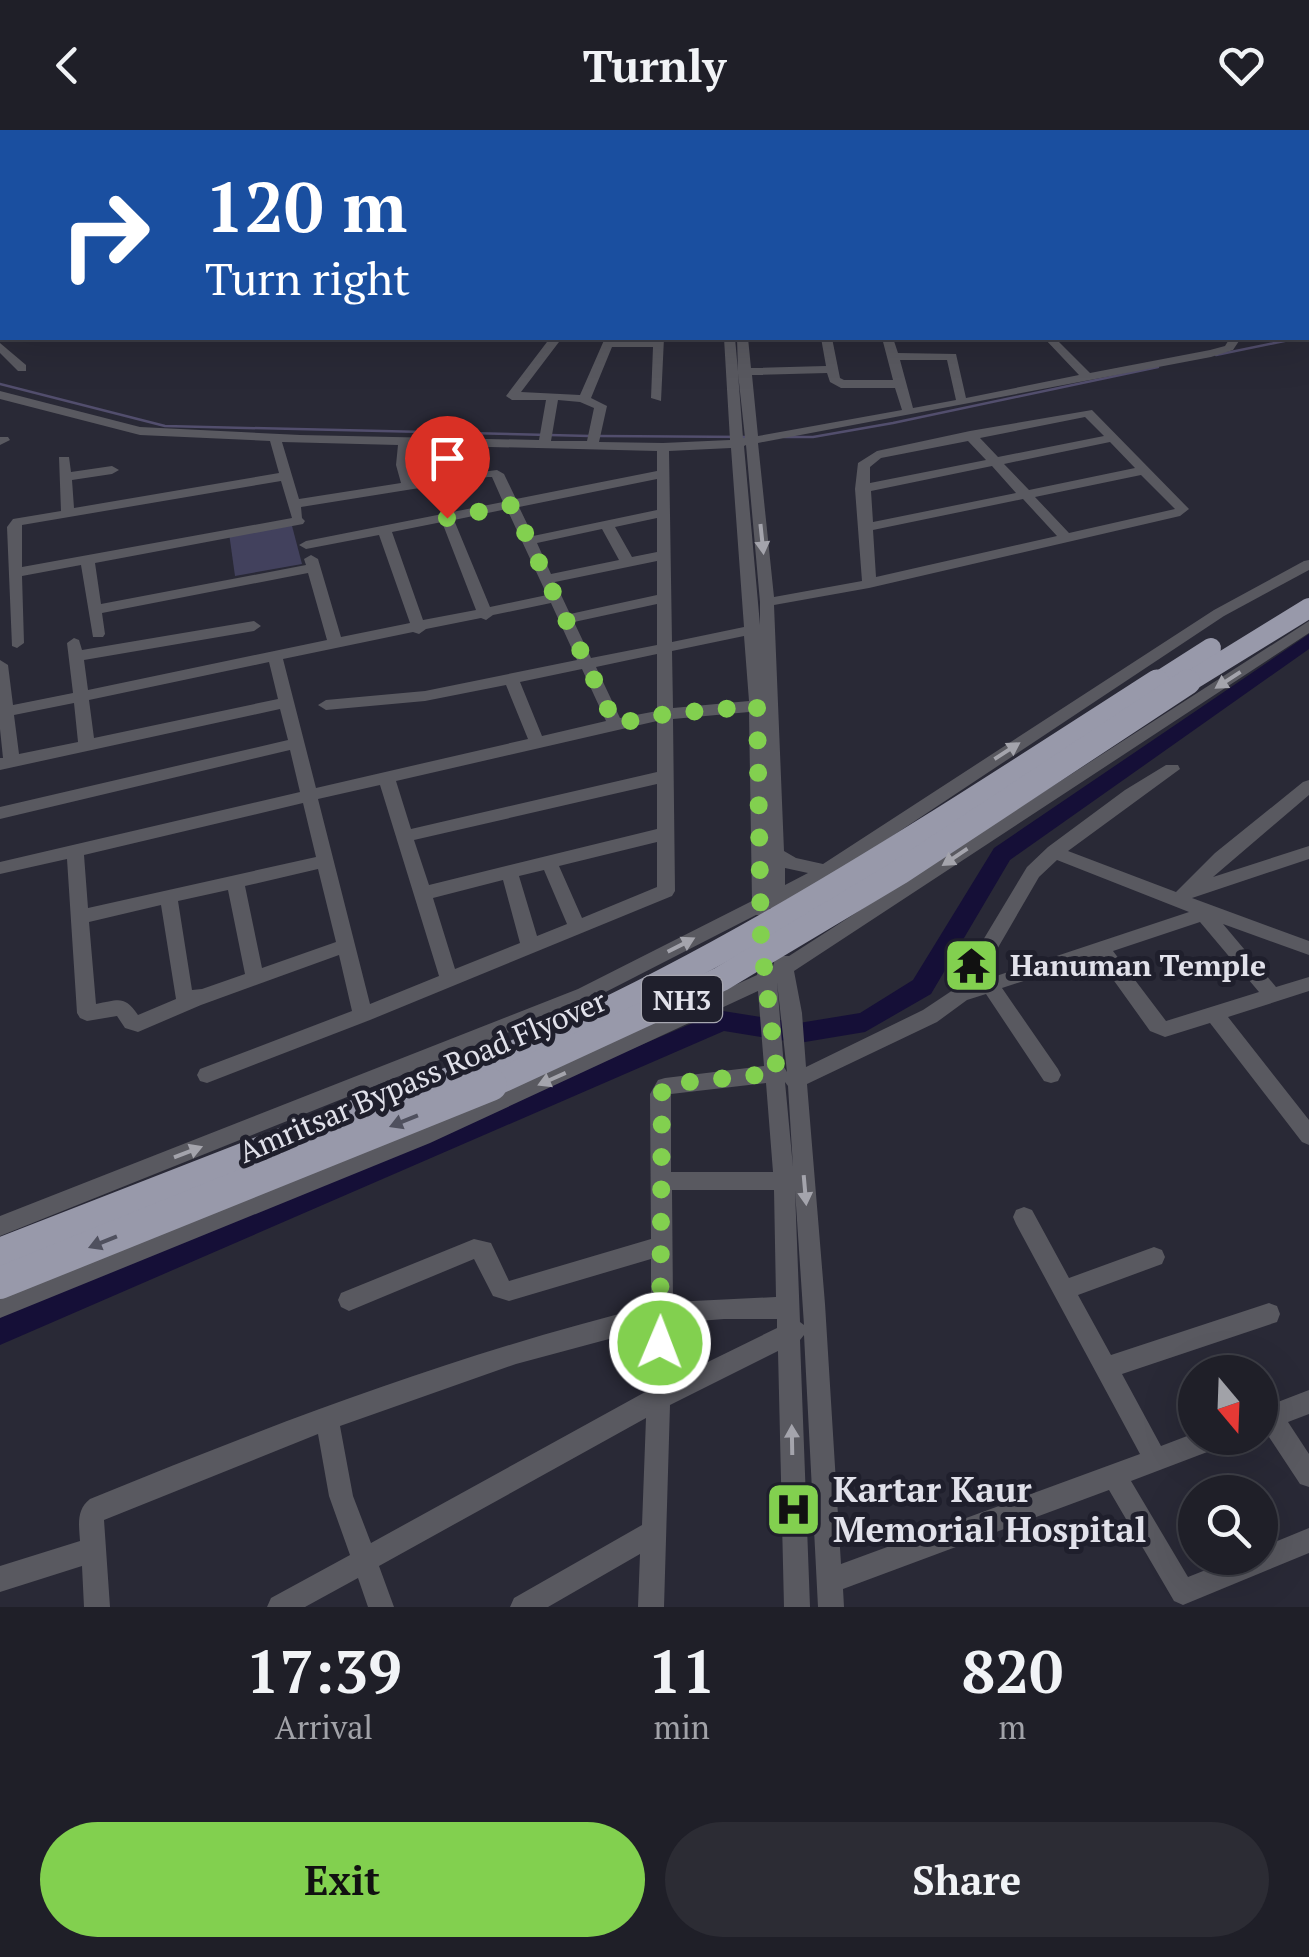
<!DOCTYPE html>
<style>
:root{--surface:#1f1f28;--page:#2c2c34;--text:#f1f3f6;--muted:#a1a2a8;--line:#3c3d45;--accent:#82d04f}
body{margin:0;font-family:"PT Serif",serif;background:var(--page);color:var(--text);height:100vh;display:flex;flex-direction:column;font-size:38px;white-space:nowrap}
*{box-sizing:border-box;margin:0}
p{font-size:32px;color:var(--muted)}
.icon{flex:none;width:55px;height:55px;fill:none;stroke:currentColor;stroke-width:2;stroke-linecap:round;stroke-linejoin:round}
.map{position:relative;height:1477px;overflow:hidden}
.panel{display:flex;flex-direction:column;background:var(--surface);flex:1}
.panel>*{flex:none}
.hud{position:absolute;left:0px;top:0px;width:1310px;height:210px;box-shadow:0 10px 40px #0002,0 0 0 2px var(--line);background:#1a4fa0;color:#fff;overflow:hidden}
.needle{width:65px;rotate:161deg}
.fabs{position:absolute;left:1178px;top:1225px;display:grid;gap:20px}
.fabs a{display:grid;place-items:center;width:100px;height:100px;border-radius:50%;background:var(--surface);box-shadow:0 10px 40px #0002,0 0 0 2px var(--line);font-size:50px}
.pin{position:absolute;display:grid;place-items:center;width:85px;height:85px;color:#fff;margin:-102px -42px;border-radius:50% 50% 50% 0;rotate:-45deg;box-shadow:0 0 10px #0007}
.pin .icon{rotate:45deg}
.me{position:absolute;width:110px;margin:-55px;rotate:1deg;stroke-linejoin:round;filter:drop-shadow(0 0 8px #0008)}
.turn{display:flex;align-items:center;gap:35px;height:210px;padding:0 40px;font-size:45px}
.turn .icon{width:130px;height:130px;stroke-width:2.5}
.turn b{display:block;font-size:70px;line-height:85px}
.eta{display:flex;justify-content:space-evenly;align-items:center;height:170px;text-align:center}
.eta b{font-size:60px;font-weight:700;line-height:70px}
.button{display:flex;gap:20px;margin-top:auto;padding:20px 40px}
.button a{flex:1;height:115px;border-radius:60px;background:var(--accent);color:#111;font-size:40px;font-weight:700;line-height:115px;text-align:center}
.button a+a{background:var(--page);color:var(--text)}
header{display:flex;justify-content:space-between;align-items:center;height:130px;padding:0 40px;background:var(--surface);font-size:45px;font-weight:700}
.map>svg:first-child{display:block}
.green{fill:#42415d}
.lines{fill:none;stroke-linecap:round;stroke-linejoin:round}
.stream{stroke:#524e6d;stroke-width:2.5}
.river{fill:#150f37;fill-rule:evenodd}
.minor{fill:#595960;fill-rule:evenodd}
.highway-bridge-far2{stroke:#9899aa;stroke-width:20}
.highway-bridge-far1{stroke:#9899aa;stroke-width:25}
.highway-bridge{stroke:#9899aa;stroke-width:32}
.shaded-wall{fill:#737397}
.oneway{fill:#a4a4ac}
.oneway2{fill:#4f505e}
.route{stroke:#82d04f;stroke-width:18;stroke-dasharray:0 32.4}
.labels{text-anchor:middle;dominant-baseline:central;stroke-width:10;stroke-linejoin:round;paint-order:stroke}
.shield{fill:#1f1f2c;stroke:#a7a7b1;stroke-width:2.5}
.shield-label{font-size:28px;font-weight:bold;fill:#e1e1ea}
.poi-label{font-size:30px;font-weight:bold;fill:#e1e1ea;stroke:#1f1f2c;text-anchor:start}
.street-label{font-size:30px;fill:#e1e1ea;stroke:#1f1f2c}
.near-poi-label{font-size:35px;font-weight:bold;fill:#e1e1ea;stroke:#1f1f2c;text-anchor:start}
</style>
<header><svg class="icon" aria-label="back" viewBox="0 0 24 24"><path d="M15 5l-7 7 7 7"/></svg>Turnly<svg class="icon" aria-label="heart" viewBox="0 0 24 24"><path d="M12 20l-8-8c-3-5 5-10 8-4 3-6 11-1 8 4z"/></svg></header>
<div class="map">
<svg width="1309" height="1477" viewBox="0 0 1309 1477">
<rect width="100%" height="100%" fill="#292936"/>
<!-- green -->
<polygon class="green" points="291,392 302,434 235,446 229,403"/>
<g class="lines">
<!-- stream -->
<g class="stream">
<polyline points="1216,225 1299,208"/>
<polyline points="0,254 165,296 590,306"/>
<polyline points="599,306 750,307"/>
<polyline points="784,307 813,307 893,293 1158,237"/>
</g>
<!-- river -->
<polygon class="river" points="1309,504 1309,519 1010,730 931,864 865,902 799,913 724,901 0,1215 0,1187 714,884 723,881 799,893 860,883 913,850 994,718"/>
<!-- minor -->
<g class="minor">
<polygon points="503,0 513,0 514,2 505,2"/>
<polygon points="689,0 699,0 700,2 691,2"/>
<polygon points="800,0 810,0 810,2 801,2"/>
<polygon points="884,0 894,0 894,2 885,2"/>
<rect x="1308" y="45" width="1" height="6"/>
<rect x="1308" y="77" width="1" height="7"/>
<rect x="1308" y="94" width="1" height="6"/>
<rect x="1308" y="112" width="1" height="6"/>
<rect x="1308" y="127" width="1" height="7"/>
<rect x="0" y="135" width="2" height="6"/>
<rect x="1308" y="179" width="1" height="6"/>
<path d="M550,208h12l-41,54 59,3 25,-57 48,2 1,-2h10l-3,63 -10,-3 2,-51h-41l-21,51 16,8 -8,36 64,1 67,-3 -6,-102h11l3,33 -1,-33h11l3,30 75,-2 -5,-28h11l8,40 4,2h49l-11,-42h11l5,15 58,1 10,44 113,-23 -35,-37h11l35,35 120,-23 15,-4 5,-8h11l-8,12 -22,7 -453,86 16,154 88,-16 -7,-92 3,-26 19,-12 93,-20 122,-21 97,99 -9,7 -311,72 -95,17 10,246 12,7 27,6 391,-254 90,-49 5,-1v10l-85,46 -392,260 -46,24 -3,10 -6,2 -7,-4 -3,7h-11l-164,84 -592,237v-20l578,-227 174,-88 -3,-189 -76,7 2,172 -3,5 -302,124 -163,63 -7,-2 -3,-6 3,-6 152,-58 -13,-56 -138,50 -63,27 -13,-4 -8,-12 -30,5 -7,-3 -3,-5 -10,-154 -67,15v-12l300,-70 -10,-42 -290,69v-12l288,-67 -8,-31 -280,61v-12h3l-3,-29v-69l8,5 5,40 60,-12 -6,-50 7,-5 5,2 3,10 172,-29 7,5 -7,5 -170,29 4,30 239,-50 -19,-67 -206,40 3,21 -2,3h-10l-12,-72 -59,11 2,67 -7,5 -5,-2 -5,-119 6,-8 48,-8 -2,-54h10l2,15 41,-6 7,4 -7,4 -40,6 2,28 205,-35 -9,-32 -130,-6 -140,-36v-8l140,36 160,8 239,5 7,-40h-34l-6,-4zM900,230h47l9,40 -43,8zM738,243l7,65h-2zM827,243l3,9 11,6h54l7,22 -144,26 -6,-61zM558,270l22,2 14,6 -7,33h-36zM1085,287l19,19 -106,21 -18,-19zM968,311l18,19 -116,23v-16l11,-9zM282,312l116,3 -2,20 5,18 -102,16zM1110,312l25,26 -106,22 -25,-26zM411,315l246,6v20l-141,28 -12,-25 -7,-4 -84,11 -5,-16zM746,315l14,157v23l-16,-179zM731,318l13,179 -72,15 -3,-191zM992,336l24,27 -143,29 -2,-31zM1141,345l34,34 -106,24 -34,-36zM488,347h4l11,25 -197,39 -7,4 7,4 73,-14 31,88 -69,14 -23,-78 -7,-4 -7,4 2,6 -205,39 -6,-41 208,-39 2,-3 -3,-3 -1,-11zM657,349v31l-124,26 -14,-29zM281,351l11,37 -270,49v-42zM1023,369l34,37 -181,41 -3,-47zM507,379l40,86 -57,12 -36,-87zM657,388v34l-25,5 -17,-30zM442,392l34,88 -53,10 -31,-88zM602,399l17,31 -68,14 -14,-31zM657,431v34l-87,19 -15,-32zM551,473l26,57 -152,31 -99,9 -8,5 8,5 99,-9 81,-16 22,54 -212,49 -33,-129 130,-27 6,2 7,-5 55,-11 5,2 7,-5zM657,474v41l-66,13 -17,-36zM744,506l5,65 -76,7 -1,-57zM657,524v57l-37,7 -24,-51zM269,532l9,37 -184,39 -5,-38zM582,539l24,52 -64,15 -22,-54zM74,573l4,39 -59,12 -5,-39zM657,591v51l-246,57 -15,-48zM657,654v45l-228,56 -15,-45zM380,655l59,191 -69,28 -52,-205zM303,673l13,54 -228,51 -4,-53zM657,712v45l-75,31 -23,-52zM785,738l23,5 -23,12zM318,739l18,73 -74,26 -17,-82zM544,740l23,54 -30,12 -18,-60zM503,750l17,63 -65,26 -22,-71zM228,760l17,84 -43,15 -10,1 -14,-89zM161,775l15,94 -38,16c-14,-20 -19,-15 -42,-11l-7,-82z"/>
<polygon points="0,213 26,235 26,241 18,241 0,223"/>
<polygon points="0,307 8,307 10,310 0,315"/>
<path d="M1309,491v12l-515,338 8,42 4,54 117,-57 30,-20 74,-123 21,-20 77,-57 41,-25h12l2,4 -112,82 108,41 39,-39 88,-71 6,-2v15l-96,82 96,-31v13l-117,39 117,43v14l-86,-31 53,63 33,-10v14l-81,26 81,103v25l-7,-3 -92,-119 -45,14 -15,-6 -53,-74 -95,31 56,81 3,6 -3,6 -7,2 -7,-2 -58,-87 -19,6 -30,22 -130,62 18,220 16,260 299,-110 -124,-230 -3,-7 3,-7 8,-3 8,3 37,68 85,-31 8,3 3,7 -3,7 -84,31 33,60 158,-52 8,3 3,8 -3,8 -155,52 39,72 34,-13v5h32l-4,8 -92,35 57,96 48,-19h24v-10l49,-20v25l-126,52 -9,-4 -65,-111 -266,99 1,18h-26l-14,-272 -4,5 10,267h-26l-6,-256 -108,54 -6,202h-26l2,-53 -92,53h-38l4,-9 128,-73 4,-107 -267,148 15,41h-26l-10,-29 -53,29h-38l4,-9 79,-43 -21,-59 -11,-62 -214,86 6,87h-26l-2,-41 -82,26v-26l80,-25c-1,-16 -4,-31 10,-42 183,-75 369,-146 561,-193v-47l-142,42 -16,-5 -19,-37 -125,52 -8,-4 -3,-7 3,-7 133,-54 17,4 18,38 142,-42 -1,-145 8,-14 7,-2 99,-12 -6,-75 -328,152 -430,175v-22l416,-165 341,-156 2,-9h14l3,-10h13zM1057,730l132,52 -211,70 61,-105zM1200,792l59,70 -93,29 -53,-70zM777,852l10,90 -3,-5zM785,952l3,4 5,81zM766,953l7,89h-102v-78zM672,1060h102l2,107 -103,5zM795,1060l9,135 -4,-3zM724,1189h53v9l-106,52 2,-57zM650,1198l-3,63 -276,152 -18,-47 -13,-70 176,-62z"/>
<polygon points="1309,1260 1309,1284 1288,1292 1309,1324 1309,1357 1300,1354 1265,1301 1260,1301 1260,1279"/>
</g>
<!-- highway-bridge-far2 -->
<g class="highway-bridge-far2">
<polyline points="1153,555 1211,518"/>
<polyline points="1184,555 1309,478"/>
</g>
<!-- highway-bridge-far1 -->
<g class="highway-bridge-far1">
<path d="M427,958c265,-100 493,-254 730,-406"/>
<polyline points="485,958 721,849 900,742 1188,552"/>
</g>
<!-- highway-bridge -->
<g class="highway-bridge">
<polyline points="0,1124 433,955"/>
<polyline points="0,1153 491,955"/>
</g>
</g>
<!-- shaded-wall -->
<polygon class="shaded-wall" points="147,0 189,0 180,2 148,2"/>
<!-- one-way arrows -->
<defs><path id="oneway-solid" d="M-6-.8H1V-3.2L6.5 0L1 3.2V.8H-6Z" transform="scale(2.5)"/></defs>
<g class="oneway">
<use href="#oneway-solid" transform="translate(762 409) rotate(84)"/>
<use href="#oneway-solid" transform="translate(1228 550) rotate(147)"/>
<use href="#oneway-solid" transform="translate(1007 621) rotate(-33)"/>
<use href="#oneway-solid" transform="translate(955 727) rotate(146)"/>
<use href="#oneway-solid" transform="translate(681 815) rotate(-27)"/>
<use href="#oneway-solid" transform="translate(552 949) rotate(156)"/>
<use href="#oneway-solid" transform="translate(188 1022) rotate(-21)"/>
<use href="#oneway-solid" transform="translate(805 1060) rotate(85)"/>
<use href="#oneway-solid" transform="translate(792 1310) rotate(-91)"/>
</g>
<g class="oneway2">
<use href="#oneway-solid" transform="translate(404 991) rotate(158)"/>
<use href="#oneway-solid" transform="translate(103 1112) rotate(158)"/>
</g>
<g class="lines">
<!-- route -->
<polyline class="route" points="447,388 512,375 615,594 666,584 757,576 761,812 777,943 669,954 662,960 660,1213"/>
</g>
<!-- icons -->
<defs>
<symbol id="temple-square" viewBox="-11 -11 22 22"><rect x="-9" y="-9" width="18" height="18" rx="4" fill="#82d04f" stroke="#1f1f2c"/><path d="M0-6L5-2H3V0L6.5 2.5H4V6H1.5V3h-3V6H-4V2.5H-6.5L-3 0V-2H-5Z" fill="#111"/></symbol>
<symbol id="hospital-square" viewBox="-11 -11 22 22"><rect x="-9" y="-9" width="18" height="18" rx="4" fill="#82d04f" stroke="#1f1f2c"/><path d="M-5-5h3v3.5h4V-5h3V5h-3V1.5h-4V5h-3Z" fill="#111"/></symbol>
</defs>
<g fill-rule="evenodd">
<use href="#temple-square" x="940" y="804" width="63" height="63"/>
<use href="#hospital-square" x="762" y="1348" width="63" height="63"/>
</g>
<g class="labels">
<!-- shield labels -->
<rect class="shield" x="642" y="846" width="80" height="46" rx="8"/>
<g class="shield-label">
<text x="682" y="869">NH3</text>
</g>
<!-- poi labels -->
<g class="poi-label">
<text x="1010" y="835">Hanuman Temple</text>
</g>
<!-- street labels -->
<g class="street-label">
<text transform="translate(422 946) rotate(-23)">Amritsar Bypass Road Flyover</text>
</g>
<!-- near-poi labels -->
<g class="near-poi-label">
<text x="833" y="1359">Kartar Kaur<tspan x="833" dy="40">Memorial Hospital</tspan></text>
</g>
</g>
</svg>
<div class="fabs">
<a><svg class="needle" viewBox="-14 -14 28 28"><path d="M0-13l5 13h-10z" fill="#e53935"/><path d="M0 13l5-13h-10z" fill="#a1a2a8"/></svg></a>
<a><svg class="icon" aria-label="search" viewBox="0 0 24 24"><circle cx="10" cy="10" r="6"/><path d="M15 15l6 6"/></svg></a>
</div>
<div class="pin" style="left:447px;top:388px;background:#d93025"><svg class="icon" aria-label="arrive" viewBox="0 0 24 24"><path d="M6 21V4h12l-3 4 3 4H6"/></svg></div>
<svg class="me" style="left:660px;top:1213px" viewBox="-20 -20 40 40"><circle r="17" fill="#82d04f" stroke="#fff" stroke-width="3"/><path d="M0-11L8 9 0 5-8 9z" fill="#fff"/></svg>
<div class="hud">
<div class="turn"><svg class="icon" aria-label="right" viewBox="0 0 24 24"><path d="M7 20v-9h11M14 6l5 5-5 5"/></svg><div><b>120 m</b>Turn right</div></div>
</div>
</div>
<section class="panel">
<div class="eta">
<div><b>17:39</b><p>Arrival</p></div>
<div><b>11</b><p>min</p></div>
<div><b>820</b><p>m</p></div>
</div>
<div class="button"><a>Exit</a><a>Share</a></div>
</section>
